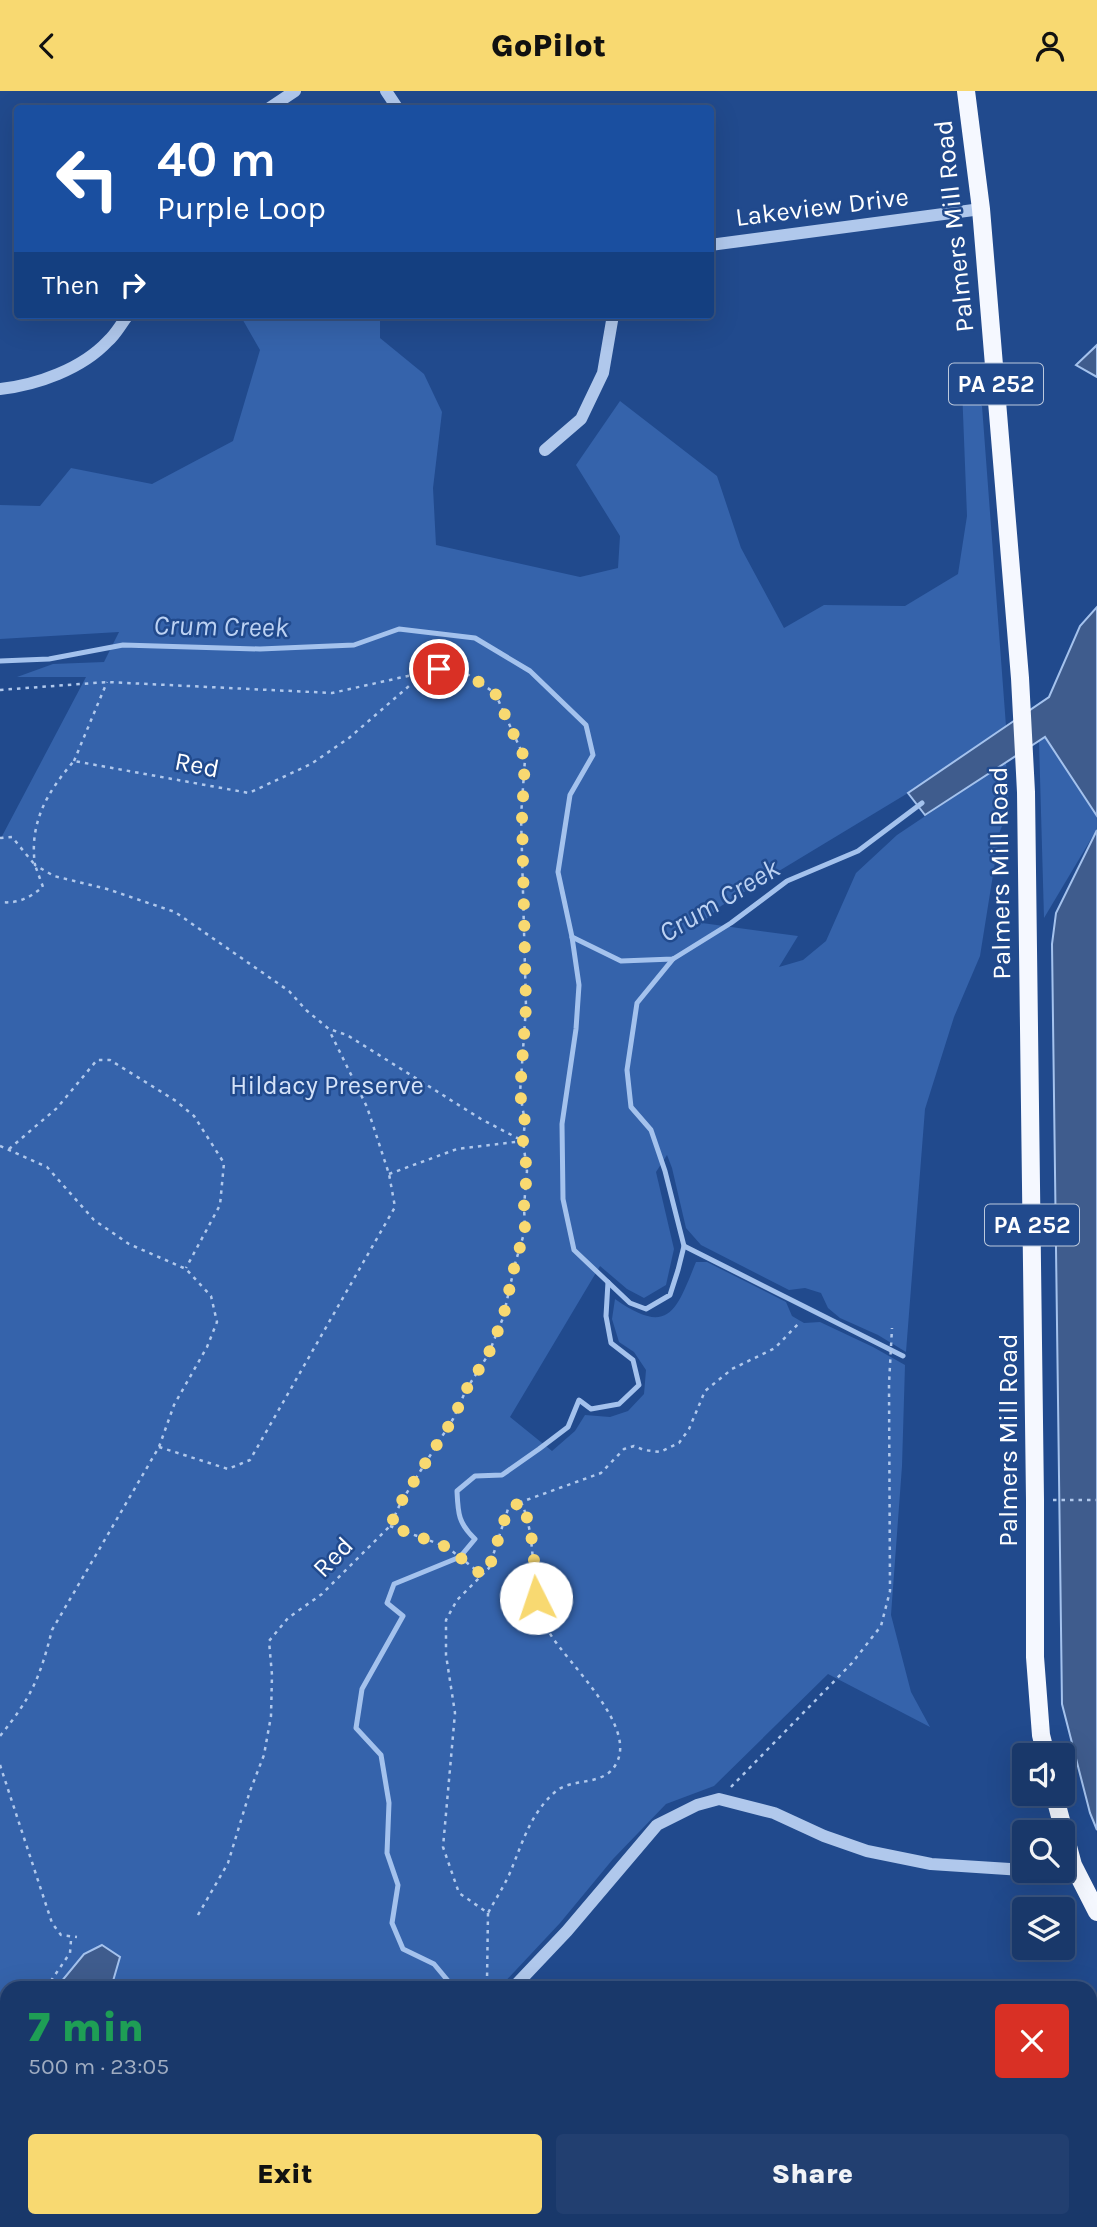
<!DOCTYPE html>
<meta charset="utf-8">
<style>
:root{--surface:#19386a;--page:#223f70;--text:#f1f3f6;--muted:#9facc1;--line:#37527e;--accent:#f8d971}
body{margin:0;font-family:Karla,sans-serif;background:var(--page);color:var(--text);height:100vh;display:flex;flex-direction:column;font-size:26px;white-space:nowrap}
*{box-sizing:border-box;margin:0}
p{font-size:23px;color:var(--muted)}
.icon{flex:none;width:38px;height:38px;fill:none;stroke:currentColor;stroke-width:2;stroke-linecap:round;stroke-linejoin:round}
.map{position:relative;flex:1;overflow:hidden}
.drawer{position:absolute;left:0px;top:1890px;width:1097px;height:247px;display:flex;flex-direction:column;background:var(--surface);border-radius:21px 21px 0 0;box-shadow:0 7px 28px #0002,0 0 0 2px var(--line)}
.drawer>*{flex:none}
.banner{position:absolute;left:14px;top:14px;width:700px;height:214px;border-radius:7px;box-shadow:0 7px 28px #0002,0 0 0 2px var(--line);background:#1a4fa0;color:#fff;overflow:hidden}
.fabs{position:absolute;left:1012px;top:1652px;display:grid;gap:14px}
.fabs a{display:grid;place-items:center;width:63px;height:63px;border-radius:7px;background:var(--surface);box-shadow:0 7px 28px #0002,0 0 0 2px var(--line);font-size:35px}
.pin{position:absolute;display:grid;place-items:center;width:60px;height:60px;color:#fff;margin:-30px;border:4px solid #fff;border-radius:50%;box-shadow:0 2px 7px #0007}
.me{position:absolute;width:77px;margin:-38px;rotate:356deg;stroke-linejoin:round;filter:drop-shadow(0 0 5px #0008)}
.turn{display:flex;align-items:center;gap:24px;height:147px;padding:0 28px;font-size:32px}
.turn .icon{width:91px;height:91px;stroke-width:2.5}
.turn b{display:block;font-size:49px;line-height:60px}
.then{display:flex;align-items:center;height:66px;padding:0 28px;background:#0003;gap:14px;font-size:26px}
.round{display:grid;place-items:center;flex:none;width:74px;height:74px;border-radius:7px;background:var(--page)}
.summary{display:flex;align-items:center;justify-content:space-between;height:119px;padding:0 28px}
h1{font-size:42px;font-weight:800;line-height:52px;color:#1e9e55}
.cta{display:flex;gap:14px;margin-top:auto;padding:14px 28px}
.cta a{flex:1;height:80px;border-radius:7px;background:var(--accent);color:#111;font-size:28px;font-weight:800;line-height:80px;text-align:center}
.cta a+a{background:var(--page);color:var(--text)}
header{display:flex;justify-content:space-between;align-items:center;height:91px;padding:0 28px;background:var(--accent);color:#111;font-size:32px;font-weight:800}
.map>svg:first-child{display:block}
.green{fill:#3563ab}
.water{fill:#3f5c8d;stroke:#a4c2ed;stroke-width:2}
.lines{fill:none;stroke-linecap:round;stroke-linejoin:round}
.stream{stroke:#a4c2ed;stroke-width:5}
.path{stroke:#b0c8ec;stroke-width:2.5;stroke-dasharray:3.5 5;stroke-linecap:butt}
.minor{stroke:#b0c8ec;stroke-width:12}
.major{stroke:#f5f8ff;stroke-width:18}
.route{stroke:#f8d971;stroke-width:12;stroke-dasharray:0 21.6}
.labels{text-anchor:middle;dominant-baseline:central;stroke-width:5;stroke-linejoin:round;paint-order:stroke}
.shield{fill:#214a8d;stroke:#bcc9dd;stroke-width:2}
.shield-label{font-size:24px;font-weight:bold;fill:#fff}
.street-label{font-size:26px;fill:#fff;stroke:#214a8d}
.park-label{font-size:26px;fill:#d5e3f9;stroke:#214a8d}
.water-label{font-size:28px;font-style:italic;fill:#bcd2f3;stroke:#214a8d}
</style>
<header><svg class="icon" aria-label="back" viewBox="0 0 24 24"><path d="M15 5l-7 7 7 7"/></svg>GoPilot<svg class="icon" aria-label="person" viewBox="0 0 24 24"><circle cx="12" cy="8" r="4"/><path d="M4 21q1-7 8-7t8 7"/></svg></header>
<div class="map">
<svg width="1097" height="2136" viewBox="0 0 1097 2136">
<rect width="100%" height="100%" fill="#214a8d"/>
<!-- green -->
<g class="green">
<path d="M240,224h140v23l44,36 18,38 -9,76 3,57 144,32 38,-9 2,-32 -44,-71 44,-64 97,75 24,72 43,80 40,-23 81,1 53,-32 9,-58 -5,-128 20,18 24,320 -98,67 -187,113 -19,17 96,13 -19,31 24,-7 23,-19 30,-68 41,-38 109,-73 3,48 -9,21 -20,125 -26,61 -29,92 -19,243 -28,-17 -38,-17 -12,-10 -7,-15 -16,-5 -16,2 -88,-45 -15,-17 -14,-60 -5,-13 -11,17 18,77 -8,36 -22,13 -17,-9 -27,-23 -90,151 42,34 23,-20 10,-16 25,2 18,-6 16,-17 2,-24 -12,-18 -15,-10 -7,-23 3,-20c54,38 61,12 81,-37h11l79,40 6,14 12,7 16,-1 53,25 32,18 -3,101 -11,149 20,77 19,35 -102,-53 -114,112 -48,18 -53,55 -53,64 -61,65h-492v233h234l-8,6h-233v-1387l86,-163h-69l36,-13 51,-2 15,-30 -119,7v-134l40,1 31,-38 81,16 81,-43 27,-91z"/>
<polygon points="1045,646 1097,725 1097,738 1044,827 1039,650"/>
</g>
<!-- water -->
<g class="water">
<polygon points="1097,254 1097,286 1076,274"/>
<polygon points="1097,516 1097,725 1045,646 925,724 908,702 1049,606 1080,535"/>
<polygon points="1097,739 1097,1739 1090,1722 1062,1613 1052,853 1056,822"/>
<polygon points="102,1854 120,1866 111,1897 56,1897 84,1863"/>
</g>
<g class="lines">
<!-- stream -->
<g class="stream">
<polyline points="0,570 49,568 123,554 260,558 354,554 399,538 475,547 530,580 586,634 593,664 570,704 558,781 572,846 579,894 576,938 562,1033 563,1108 574,1159 630,1212 646,1218 670,1204 678,1179 684,1155 665,1080 651,1039 631,1016 627,979 637,912 673,868"/>
<polyline points="572,846 621,870 673,868 731,832 787,790 858,760 922,712"/>
<polyline points="684,1155 903,1265"/>
<path d="M454,1897l-20,-24 -31,-15 -11,-26 6,-38 -11,-32 2,-50 -8,-48 -25,-27 6,-39 41,-73 -16,-13 7,-19 66,-27 15,-18c-17,-16 -17,-26 -18,-48l18,-15 27,-1 37,-26 29,-22 11,-27 12,9 28,-5 20,-19 -6,-25 -22,-17 -5,-27 2,-34"/>
<polyline points="511,2130 515,2136"/>
</g>
<!-- path -->
<g class="path">
<polyline points="0,599 107,591 332,602 421,582"/>
<polyline points="74,670 107,591"/>
<path d="M0,747l12,-1 23,28 8,22c-14,11 -25,17 -43,15"/>
<path d="M0,1055l47,21 47,53 35,24 57,25 25,27 6,26 -10,25 -33,58 -15,42 -107,183c-12,48 -21,68 -52,106"/>
<polyline points="9,1058 57,1017 97,969 110,969 176,1010 194,1025 224,1072 220,1114 186,1177"/>
<polyline points="389,1083 457,1058 523,1050"/>
<polyline points="159,1356 228,1378 250,1369 395,1116 389,1083 367,1016 329,939"/>
<polyline points="1053,1409 1097,1409"/>
<path d="M521,1411c19,41 5,90 28,130 18,31 89,94 67,132 -12,23 -44,13 -61,28 -26,23 -33,53 -46,83 -6,13 -14,25 -21,38l-29,-20 -16,-46 12,-134 -9,-58v-35l11,-20 32,-32 19,-59 13,-7 80,-29 23,-24 10,-3 10,4 16,2 19,-9 10,-14 16,-38 27,-22 43,-21 23,-24"/>
<polyline points="390,1435 447,1456 481,1483"/>
<polyline points="0,1674 52,1832 61,1844 77,1846"/>
<polyline points="731,1696 852,1572 881,1535 890,1500 889,1293 892,1237"/>
<polyline points="488,1822 487,1890 491,1897"/>
<path d="M198,1824l30,-52 22,-72 14,-36 7,-39 1,-41 -3,-34 19,-23 34,-24 68,-68 11,-24 52,-83 13,-29 22,-35 15,-37 12,-54 10,-34 -1,-24 3,-35 -4,-30 2,-19 -5,-29 6,-86 -5,-191 4,-57 -30,-66 -34,-23 -22,-1 -15,4 -75,65 -38,26 -62,29 -175,-32c-27,31 -45,62 -39,104l19,11 53,13 68,23 114,79 17,19 23,19 18,6 134,84 42,22"/>
<polyline points="46,1897 70,1862 71,1849"/>
<polyline points="7,2031 7,2032"/>
<polyline points="9,2130 10,2136"/>
<polyline points="127,2136 129,2130"/>
</g>
<!-- minor -->
<g class="minor">
<polyline points="386,0 398,18"/>
<polyline points="268,18 295,0"/>
<polyline points="710,154 981,118"/>
<path d="M0,298c37,-4 82,-20 108,-48 8,-7 13,-17 20,-26"/>
<polyline points="545,359 581,328 603,282 613,224"/>
<polyline points="513,1897 567,1840 657,1734 697,1714 719,1708 774,1722 824,1745 867,1760 931,1773 1024,1779"/>
<polyline points="1094,2086 1097,2078"/>
<polyline points="244,2136 251,2130"/>
<polyline points="991,2136 994,2130"/>
</g>
<!-- major -->
<g class="major">
<polyline points="966,0 981,118 1020,587 1026,701 1035,1409 1035,1566 1041,1644 1046,1664"/>
<polyline points="1054,1703 1073,1774 1097,1821"/>
</g>
</g>
<g class="lines">
<!-- route -->
<path class="route" d="M439,578l22,1 34,23 30,66 -3,57 4,191 -6,86 5,29 -2,19 4,30 -3,35 1,24 -10,34 -12,54 -15,37 -22,35 -13,29 -52,83 -11,24 57,21 35,28 7,-7 19,-59 13,-7c14,30 13,64 15,96"/>
</g>
<g class="labels">
<!-- shield labels -->
<g class="shield">
<rect x="949" y="272.5" width="94" height="41" rx="5"/>
<rect x="985" y="1113.5" width="94" height="41" rx="5"/>
</g>
<g class="shield-label">
<text x="996" y="293">PA 252</text>
<text x="1032" y="1134">PA 252</text>
</g>
<!-- street labels -->
<g class="street-label">
<text transform="translate(822 116) rotate(-7)">Lakeview Drive</text>
<text transform="translate(954 135) rotate(-96)">Palmers Mill Road</text>
<text transform="translate(197 674) rotate(11)">Red</text>
<text transform="translate(1000 782) rotate(-91)">Palmers Mill Road</text>
<text transform="translate(1008 1349) rotate(-90)">Palmers Mill Road</text>
<text transform="translate(333 1466) rotate(-46)">Red</text>
</g>
<!-- park labels -->
<g class="park-label">
<text x="327" y="994">Hildacy Preserve</text>
</g>
<!-- water labels -->
<g class="water-label">
<text transform="translate(221 535) rotate(1)">Crum Creek</text>
<text transform="translate(719 809) rotate(-31)">Crum Creek</text>
</g>
</g>
</svg>
<div class="fabs">
<a><svg class="icon" aria-label="sound" viewBox="0 0 24 24"><path d="M4 9h4l5-4v14l-5-4H4zM17 9q2 3 0 6"/></svg></a>
<a><svg class="icon" aria-label="search" viewBox="0 0 24 24"><circle cx="10" cy="10" r="6"/><path d="M15 15l6 6"/></svg></a>
<a><svg class="icon" aria-label="layers" viewBox="0 0 24 24"><path d="M12 4l9 5-9 5-9-5zM3 14l9 5 9-5"/></svg></a>
</div>
<div class="pin" style="left:439px;top:578px;background:#d93025"><svg class="icon" aria-label="arrive" viewBox="0 0 24 24"><path d="M6 21V4h12l-3 4 3 4H6"/></svg></div>
<svg class="me" style="left:536px;top:1507px" viewBox="-20 -20 40 40"><circle r="19" fill="#fff"/><path d="M0-13L10 11 0 6-10 11z" fill="#f8d971"/></svg>
<div class="banner">
<div class="turn"><svg class="icon" aria-label="left" viewBox="0 0 24 24"><path d="M17 20v-9H6M10 6l-5 5 5 5"/></svg><div><b>40 m</b>Purple Loop</div></div>
<div class="then">Then<svg class="icon" aria-label="right" viewBox="0 0 24 24"><path d="M7 20v-9h11M14 6l5 5-5 5"/></svg></div>
</div>
<section class="drawer">
<div class="summary"><div><h1>7 min</h1><p>500 m · 23:05</p></div><a class="round" style="background:#d93025;color:#fff"><svg class="icon" aria-label="close" viewBox="0 0 24 24"><path d="M6 6l12 12M18 6L6 18"/></svg></a></div>
<div class="cta"><a>Exit</a><a>Share</a></div>
</section>
</div>
